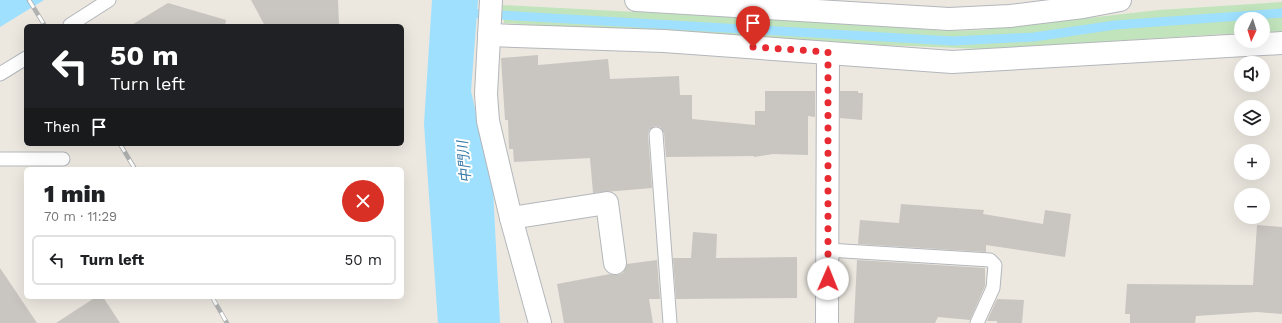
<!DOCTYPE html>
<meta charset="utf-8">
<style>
:root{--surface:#fff;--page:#f2f2f2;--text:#202124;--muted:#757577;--line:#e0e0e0}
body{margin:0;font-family:"Work Sans","Noto Sans JP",sans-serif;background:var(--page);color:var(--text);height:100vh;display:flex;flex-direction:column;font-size:15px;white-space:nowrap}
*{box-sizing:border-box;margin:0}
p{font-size:13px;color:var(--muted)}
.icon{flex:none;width:22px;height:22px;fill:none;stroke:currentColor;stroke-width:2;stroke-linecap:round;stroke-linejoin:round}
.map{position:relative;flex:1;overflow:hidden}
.panel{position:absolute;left:24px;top:167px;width:380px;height:132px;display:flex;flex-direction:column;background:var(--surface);border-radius:6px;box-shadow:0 4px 16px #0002}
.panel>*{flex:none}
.hud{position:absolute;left:24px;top:24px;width:380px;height:122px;border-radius:6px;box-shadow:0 4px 16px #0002;background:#202124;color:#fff;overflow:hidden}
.needle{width:26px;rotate:184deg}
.buttons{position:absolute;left:1234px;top:12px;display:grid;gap:8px}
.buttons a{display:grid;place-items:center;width:36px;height:36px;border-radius:50%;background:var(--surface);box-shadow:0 4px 16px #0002;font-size:20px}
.pin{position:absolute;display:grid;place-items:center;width:34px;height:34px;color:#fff;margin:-41px -17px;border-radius:50% 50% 50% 0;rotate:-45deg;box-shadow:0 0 4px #0007}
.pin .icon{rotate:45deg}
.me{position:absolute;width:44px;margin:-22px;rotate:1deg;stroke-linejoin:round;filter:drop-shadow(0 0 3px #0008)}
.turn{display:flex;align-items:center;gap:14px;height:84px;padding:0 20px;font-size:18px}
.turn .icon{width:52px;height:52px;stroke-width:2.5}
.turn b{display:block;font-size:28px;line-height:34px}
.then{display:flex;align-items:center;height:38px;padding:0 20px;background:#0003;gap:8px;font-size:15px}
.round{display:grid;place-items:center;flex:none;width:42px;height:42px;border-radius:21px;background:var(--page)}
.overview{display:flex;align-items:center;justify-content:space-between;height:68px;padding:0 20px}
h1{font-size:24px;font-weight:800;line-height:30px}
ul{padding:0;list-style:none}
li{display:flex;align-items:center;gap:12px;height:50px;margin:0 8px 6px;padding:0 12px;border:2px solid var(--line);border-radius:6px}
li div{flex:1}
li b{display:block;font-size:15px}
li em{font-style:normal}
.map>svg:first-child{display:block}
.green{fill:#c1e4bc}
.water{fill:#9ee0fe}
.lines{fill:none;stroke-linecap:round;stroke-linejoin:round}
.stream{stroke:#9ee0fe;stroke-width:9}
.building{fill:#c9c5c0}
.lane-casing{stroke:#b3b7bb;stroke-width:15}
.street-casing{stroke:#b3b7bb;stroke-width:24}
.lane{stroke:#fff;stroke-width:13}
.street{stroke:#fff;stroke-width:22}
.rail-casing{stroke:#b0b1b1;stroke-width:4.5}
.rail{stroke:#fff;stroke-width:3;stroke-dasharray:9;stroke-linecap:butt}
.route{stroke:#e82b32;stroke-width:7;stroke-dasharray:0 12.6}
.labels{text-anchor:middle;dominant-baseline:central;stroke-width:4;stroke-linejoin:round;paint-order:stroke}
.water-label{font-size:14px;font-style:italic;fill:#3a7ba7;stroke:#fff}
</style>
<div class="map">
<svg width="1282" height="323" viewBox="0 0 1282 323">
<rect width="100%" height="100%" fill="#ece8e0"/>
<!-- green -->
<polygon class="green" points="1282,2 1282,31 1263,32 1263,19 1241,19 1241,33 983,49 808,42 504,23 502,5 806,21 948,31 981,30 1159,10"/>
<!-- water -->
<g class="water">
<polygon points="0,0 44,0 0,27"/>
<polygon points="432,0 478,0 471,91 493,189 500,323 438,323 424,124"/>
</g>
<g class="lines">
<!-- stream -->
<polyline class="stream" points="466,13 953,41 1034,37 1115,25 1282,13"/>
</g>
<!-- building -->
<g class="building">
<polygon points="251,0 338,0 339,26 265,26"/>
<polygon points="168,3 226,20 225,26 130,26"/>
<polygon points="538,55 538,65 608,59 610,79 679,76 680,95 692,95 692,119 755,125 755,111 765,111 765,91 815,91 815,117 808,116 808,155 773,154 754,157 754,156 666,157 664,133 660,127 655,126 649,130 648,135 652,188 593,193 590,158 514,162 513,149 509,149 508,120 505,120 501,58"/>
<polygon points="840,91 858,91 858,93 863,93 862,120 840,118"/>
<polygon points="901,204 984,210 983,214 1043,224 1045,210 1071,214 1065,257 986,245 986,252 858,244 860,220 899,223"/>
<polygon points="1257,225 1282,227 1282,314 1257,312 1196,316 1195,323 1130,323 1130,314 1125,314 1127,284 1253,285"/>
<polygon points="693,232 717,234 716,258 797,257 797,298 676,299 673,258 691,258"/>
<polygon points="657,260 660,299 649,299 653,323 564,323 557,284 610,274 617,275 623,273 627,264"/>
<polygon points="857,260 985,268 985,286 970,320 938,317 935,323 854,323"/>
<polygon points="0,268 37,323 0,323"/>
<polygon points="96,297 103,297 120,323 56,323"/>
<polygon points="997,299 1024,300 1022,323 997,323 997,321 987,321"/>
</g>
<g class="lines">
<defs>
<g id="lane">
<polyline points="70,25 109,0"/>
<polyline points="0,74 26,58"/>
<polyline points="656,134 670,323"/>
<polyline points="0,159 63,159"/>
<polyline points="828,250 990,260 995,265 993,288 977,323"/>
</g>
<g id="street">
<polyline points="491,0 486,94 488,121 511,218 540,323"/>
<polyline points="636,0 949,19 1010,16 1083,7 1120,0"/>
<polyline points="489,35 664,41 952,62 1282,43"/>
<polyline points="511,218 607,203 615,263"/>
<polyline points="827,323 828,53"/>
</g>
</defs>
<!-- lane casing -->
<use href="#lane" class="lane-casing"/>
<!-- street casing -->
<use href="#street" class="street-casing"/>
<!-- lane -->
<use href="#lane" class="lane"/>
<!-- street -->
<use href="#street" class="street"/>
<defs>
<g id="rail">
<polyline points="29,0 45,26"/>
<polyline points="120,144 135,169"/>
<polyline points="212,297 227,323"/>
</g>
</defs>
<!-- rail casing -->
<use href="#rail" class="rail-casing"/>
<!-- rail -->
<use href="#rail" class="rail"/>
</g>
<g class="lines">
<!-- route -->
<polyline class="route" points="753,47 828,52 828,279"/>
</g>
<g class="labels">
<!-- water labels -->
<g class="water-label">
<text transform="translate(464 162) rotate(-95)">中門川</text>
</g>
</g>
</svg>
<div class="buttons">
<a><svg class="needle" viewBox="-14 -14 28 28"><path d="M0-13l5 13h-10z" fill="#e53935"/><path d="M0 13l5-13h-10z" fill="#757577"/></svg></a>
<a><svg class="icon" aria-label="sound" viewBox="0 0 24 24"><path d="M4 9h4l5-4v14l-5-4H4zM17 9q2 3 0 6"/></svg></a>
<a><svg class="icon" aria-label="layers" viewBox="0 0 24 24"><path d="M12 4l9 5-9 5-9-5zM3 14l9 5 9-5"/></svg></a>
<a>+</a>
<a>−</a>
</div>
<div class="pin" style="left:753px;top:47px;background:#d93025"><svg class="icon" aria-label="arrive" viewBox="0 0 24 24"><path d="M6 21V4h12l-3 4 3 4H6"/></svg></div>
<svg class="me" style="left:828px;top:279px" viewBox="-20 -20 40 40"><circle r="19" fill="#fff"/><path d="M0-13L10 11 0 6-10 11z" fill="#e82b32"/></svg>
<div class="hud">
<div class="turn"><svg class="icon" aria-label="left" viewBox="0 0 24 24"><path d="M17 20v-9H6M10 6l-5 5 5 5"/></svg><div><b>50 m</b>Turn left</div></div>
<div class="then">Then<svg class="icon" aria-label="arrive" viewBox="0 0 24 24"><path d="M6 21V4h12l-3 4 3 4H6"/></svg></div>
</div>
<section class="panel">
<div class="overview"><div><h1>1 min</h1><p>70 m · 11:29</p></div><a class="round" style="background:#d93025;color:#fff"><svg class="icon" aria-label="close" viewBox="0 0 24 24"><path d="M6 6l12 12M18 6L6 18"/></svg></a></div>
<ul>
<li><svg class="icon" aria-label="left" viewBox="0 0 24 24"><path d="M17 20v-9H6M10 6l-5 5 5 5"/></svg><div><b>Turn left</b></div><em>50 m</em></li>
</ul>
</section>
</div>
